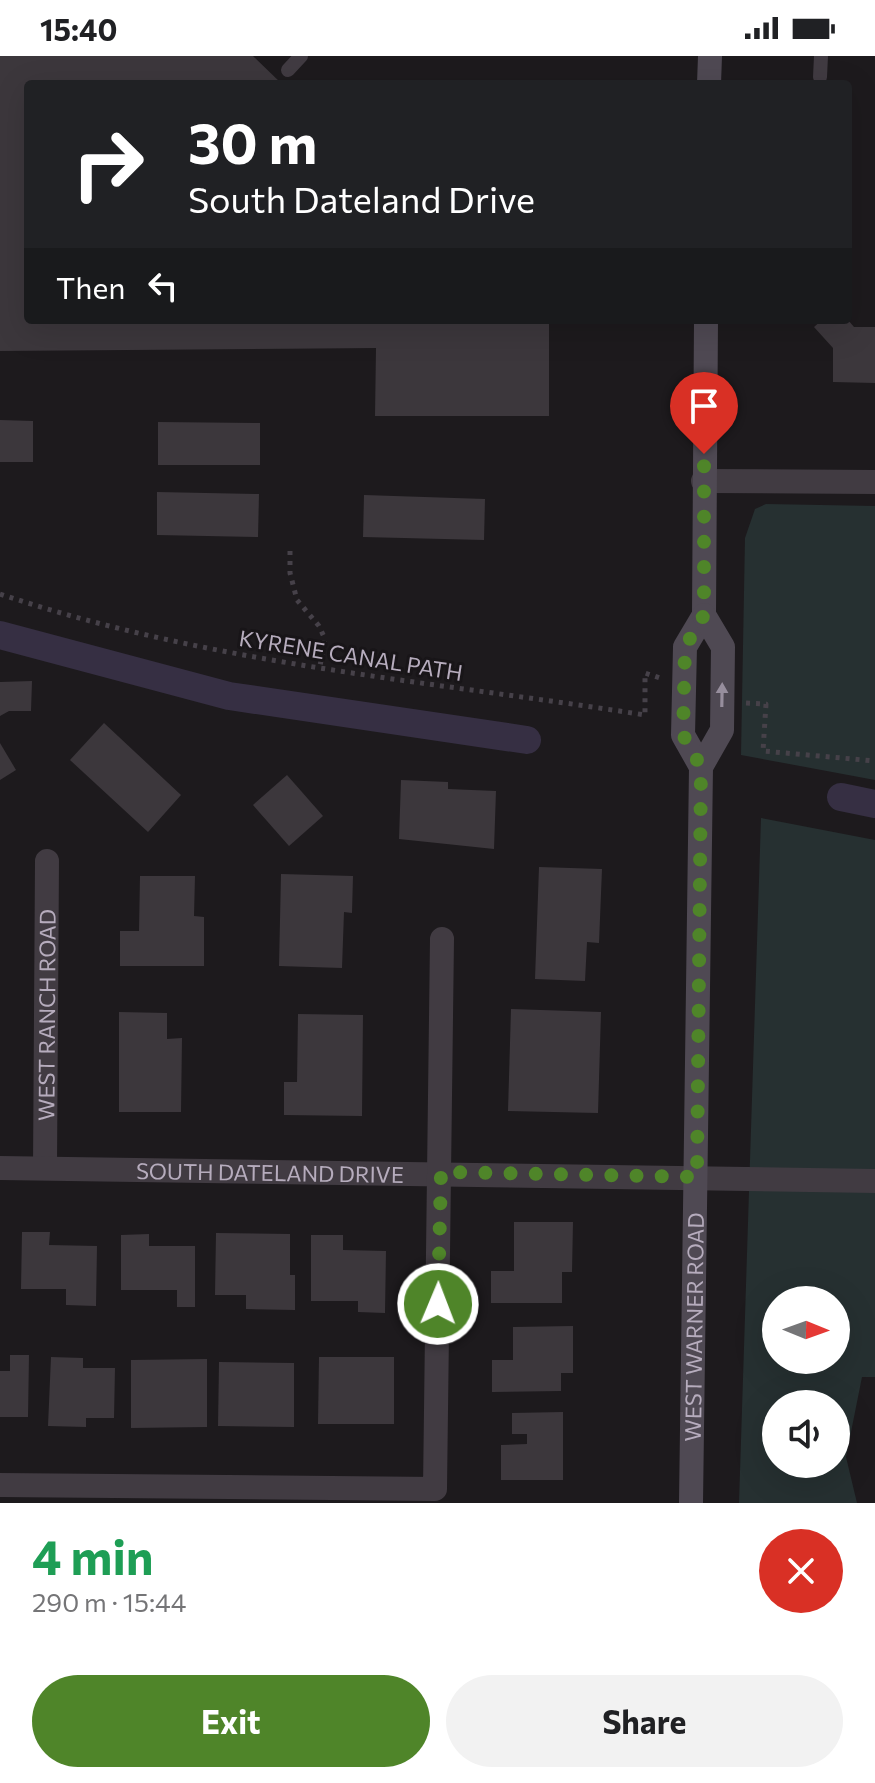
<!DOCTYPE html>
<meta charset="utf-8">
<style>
:root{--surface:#fff;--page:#f2f2f2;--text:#202124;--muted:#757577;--accent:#4f8529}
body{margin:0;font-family:Commissioner,sans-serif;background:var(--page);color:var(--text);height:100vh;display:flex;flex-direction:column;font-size:30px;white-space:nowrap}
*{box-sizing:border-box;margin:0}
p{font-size:26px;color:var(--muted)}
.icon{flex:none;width:44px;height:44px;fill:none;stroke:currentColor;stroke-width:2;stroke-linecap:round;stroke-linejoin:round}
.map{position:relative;height:1447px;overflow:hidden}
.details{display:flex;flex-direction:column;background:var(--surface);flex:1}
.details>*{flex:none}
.banner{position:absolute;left:24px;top:24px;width:828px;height:244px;border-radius:8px;box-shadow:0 8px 32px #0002;background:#202124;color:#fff;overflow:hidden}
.needle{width:52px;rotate:91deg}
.controls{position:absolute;left:762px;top:1230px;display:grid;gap:16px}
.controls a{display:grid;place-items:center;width:88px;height:88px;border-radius:50%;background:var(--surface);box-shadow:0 8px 32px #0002;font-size:40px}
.pin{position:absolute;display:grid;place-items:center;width:68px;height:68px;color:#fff;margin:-82px -34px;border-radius:50% 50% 50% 0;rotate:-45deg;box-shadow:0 0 8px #0007}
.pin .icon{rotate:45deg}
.me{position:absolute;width:88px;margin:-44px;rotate:1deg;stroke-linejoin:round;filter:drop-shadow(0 0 6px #0008)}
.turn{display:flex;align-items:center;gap:28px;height:168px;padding:0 32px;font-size:36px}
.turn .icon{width:104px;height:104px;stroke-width:2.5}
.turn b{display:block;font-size:56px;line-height:68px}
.then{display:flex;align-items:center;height:76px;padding:0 32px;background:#0003;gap:16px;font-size:30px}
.round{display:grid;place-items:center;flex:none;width:84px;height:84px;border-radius:42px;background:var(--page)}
.head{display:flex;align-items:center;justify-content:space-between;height:136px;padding:0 32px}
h1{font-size:48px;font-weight:700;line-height:60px;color:#1e9e55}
.cta{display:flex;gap:16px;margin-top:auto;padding:16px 32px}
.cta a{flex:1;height:92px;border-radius:48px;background:var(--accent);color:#fff;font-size:32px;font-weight:700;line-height:92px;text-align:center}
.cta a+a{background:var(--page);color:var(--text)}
.status{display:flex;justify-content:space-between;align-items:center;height:56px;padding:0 40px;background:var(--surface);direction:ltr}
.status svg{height:22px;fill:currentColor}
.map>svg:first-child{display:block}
.green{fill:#263031;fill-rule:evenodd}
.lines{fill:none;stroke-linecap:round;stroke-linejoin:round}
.canal{stroke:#362f43;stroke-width:28}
.building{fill:#3c373c}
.path{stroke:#464149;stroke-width:5;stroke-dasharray:4 6;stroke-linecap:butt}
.lane{stroke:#413b42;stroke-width:14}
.street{stroke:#413b42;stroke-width:24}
.secondary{stroke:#4f4953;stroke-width:24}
.oneway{fill:#978e9d}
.route{stroke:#4f8529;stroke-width:14;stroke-dasharray:0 25.2}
.labels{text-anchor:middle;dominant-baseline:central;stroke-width:6;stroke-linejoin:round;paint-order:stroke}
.street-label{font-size:22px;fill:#b6acbd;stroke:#181518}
</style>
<div class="status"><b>15:40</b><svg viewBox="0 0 49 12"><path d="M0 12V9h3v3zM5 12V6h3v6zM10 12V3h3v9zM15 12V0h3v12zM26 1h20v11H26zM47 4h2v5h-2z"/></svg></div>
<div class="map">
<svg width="875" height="1447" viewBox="0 0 875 1447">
<rect width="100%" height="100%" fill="#1d1a1d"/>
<!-- green -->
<g class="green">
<polygon points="766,448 875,450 875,724 741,699 745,482 755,453"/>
<path d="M761,762l114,22v537h-13l-16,80 11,46h-118zM776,1244h60v60h-60zM776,1348h60v60h-60z"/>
</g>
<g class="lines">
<!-- canal -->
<g class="canal">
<polyline points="0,579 229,640 527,684"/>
<polyline points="841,741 875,748"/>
</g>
</g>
<!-- building -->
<g class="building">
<polygon points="0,0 253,0 282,28 28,28 28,264 549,264 549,360 375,360 376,292 0,295"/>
<polygon points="822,264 848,264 854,271 875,271 875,327 833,326 833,292 814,271"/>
<polygon points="0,364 33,365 33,406 0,406"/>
<polygon points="158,366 260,367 260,409 158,409"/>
<polygon points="157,436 259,438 258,481 157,479"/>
<polygon points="364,439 485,443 484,484 363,481"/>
<polygon points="32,625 31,655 9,655 0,660 0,626"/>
<polygon points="104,667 181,739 148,776 70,704"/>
<polygon points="0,687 16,714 0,724"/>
<polygon points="287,719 323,760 289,790 253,749"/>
<polygon points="401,724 448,726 448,733 496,735 494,793 399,783"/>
<polygon points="539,811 602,813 599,887 587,886 585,925 535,923"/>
<polygon points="281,818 353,820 352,857 344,856 342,912 279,910"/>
<polygon points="140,820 195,820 194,860 204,861 204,910 120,910 120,875 139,875"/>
<polygon points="511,953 601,956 598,1057 508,1055"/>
<polygon points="119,956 167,957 167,983 182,982 181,1056 119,1056"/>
<polygon points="298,958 363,959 362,1060 284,1059 284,1026 297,1026"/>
<polygon points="514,1166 573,1166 572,1216 562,1216 562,1247 491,1247 491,1215 514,1215"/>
<polygon points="22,1176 50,1176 49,1189 97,1190 96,1250 66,1249 66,1233 21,1233"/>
<polygon points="216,1177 290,1178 290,1219 295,1219 295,1254 246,1253 246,1239 215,1239"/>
<polygon points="149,1178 149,1190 195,1190 195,1251 177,1251 177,1234 121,1234 121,1179"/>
<polygon points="311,1179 343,1179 343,1194 386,1195 385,1257 358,1256 358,1245 311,1245"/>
<polygon points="573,1270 573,1317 561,1317 561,1335 492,1336 492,1304 513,1304 513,1271"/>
<polygon points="10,1299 29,1299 28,1361 0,1361 0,1315 10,1315"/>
<polygon points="51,1301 83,1302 83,1312 115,1312 114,1362 86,1362 86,1371 48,1370"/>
<polygon points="319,1301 394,1301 394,1368 318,1368"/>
<polygon points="207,1303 207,1371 131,1372 131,1304"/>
<polygon points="219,1306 294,1307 294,1371 218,1370"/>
<polygon points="563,1356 563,1424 501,1424 501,1389 527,1388 527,1378 512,1378 512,1357"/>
</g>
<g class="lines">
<!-- path -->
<g class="path">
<polyline points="290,495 290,517 297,544 319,570 325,583 320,610"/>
<path d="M0,538c208,70 430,87 645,121v-42l15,5"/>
<polyline points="746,647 766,648 763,695 875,705"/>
</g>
<!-- lane -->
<g class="lane">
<polyline points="288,14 301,0"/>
<polyline points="820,21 821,0"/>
</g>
<!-- street -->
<g class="street">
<polyline points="703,425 875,426"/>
<path id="s1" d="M45,1111l2,-306"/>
<path id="s2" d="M0,1112l875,13"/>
<polyline points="0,1429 435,1433 442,883"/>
</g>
<!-- secondary -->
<g class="secondary">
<polyline points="709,28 710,0"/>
<polyline points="701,711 683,679 685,591 704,559 706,264"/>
<path id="s3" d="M691,1447l10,-736 21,-37 1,-83 -19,-32"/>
</g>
</g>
<!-- one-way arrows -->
<defs><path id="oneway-solid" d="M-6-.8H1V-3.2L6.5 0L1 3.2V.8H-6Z" transform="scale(2)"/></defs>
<use class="oneway" href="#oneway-solid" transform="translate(722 639) rotate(-89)"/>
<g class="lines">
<!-- route -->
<polyline class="route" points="438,1248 441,1116 697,1121 701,711 683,679 685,591 704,559 704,398"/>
</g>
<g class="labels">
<!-- street labels -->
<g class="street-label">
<text transform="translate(351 599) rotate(9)">KYRENE CANAL PATH</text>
<text stroke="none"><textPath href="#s1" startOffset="152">WEST RANCH ROAD</textPath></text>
<text stroke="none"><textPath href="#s2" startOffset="270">SOUTH DATELAND DRIVE</textPath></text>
<text stroke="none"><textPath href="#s3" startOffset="176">WEST WARNER ROAD</textPath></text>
</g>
</g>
</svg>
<div class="controls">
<a><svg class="needle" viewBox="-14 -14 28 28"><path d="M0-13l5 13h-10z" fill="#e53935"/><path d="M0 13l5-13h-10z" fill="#757577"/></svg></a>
<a><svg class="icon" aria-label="sound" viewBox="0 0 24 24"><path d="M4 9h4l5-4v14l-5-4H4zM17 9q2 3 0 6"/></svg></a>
</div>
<div class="pin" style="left:704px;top:398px;background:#d93025"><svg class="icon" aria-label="arrive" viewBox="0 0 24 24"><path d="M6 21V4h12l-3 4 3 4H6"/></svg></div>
<svg class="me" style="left:438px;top:1248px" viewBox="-20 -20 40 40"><circle r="17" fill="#4f8529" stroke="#fff" stroke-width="3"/><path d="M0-11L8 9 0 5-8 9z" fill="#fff"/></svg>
<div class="banner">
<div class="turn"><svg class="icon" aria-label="right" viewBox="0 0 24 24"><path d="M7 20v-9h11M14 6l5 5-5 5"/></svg><div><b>30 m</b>South Dateland Drive</div></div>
<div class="then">Then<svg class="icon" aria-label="left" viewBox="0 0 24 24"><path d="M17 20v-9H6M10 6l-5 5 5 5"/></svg></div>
</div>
</div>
<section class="details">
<div class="head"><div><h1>4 min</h1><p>290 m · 15:44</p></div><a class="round" style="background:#d93025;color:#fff"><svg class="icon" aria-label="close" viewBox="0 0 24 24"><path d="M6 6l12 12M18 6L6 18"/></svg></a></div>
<div class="cta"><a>Exit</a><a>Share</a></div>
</section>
